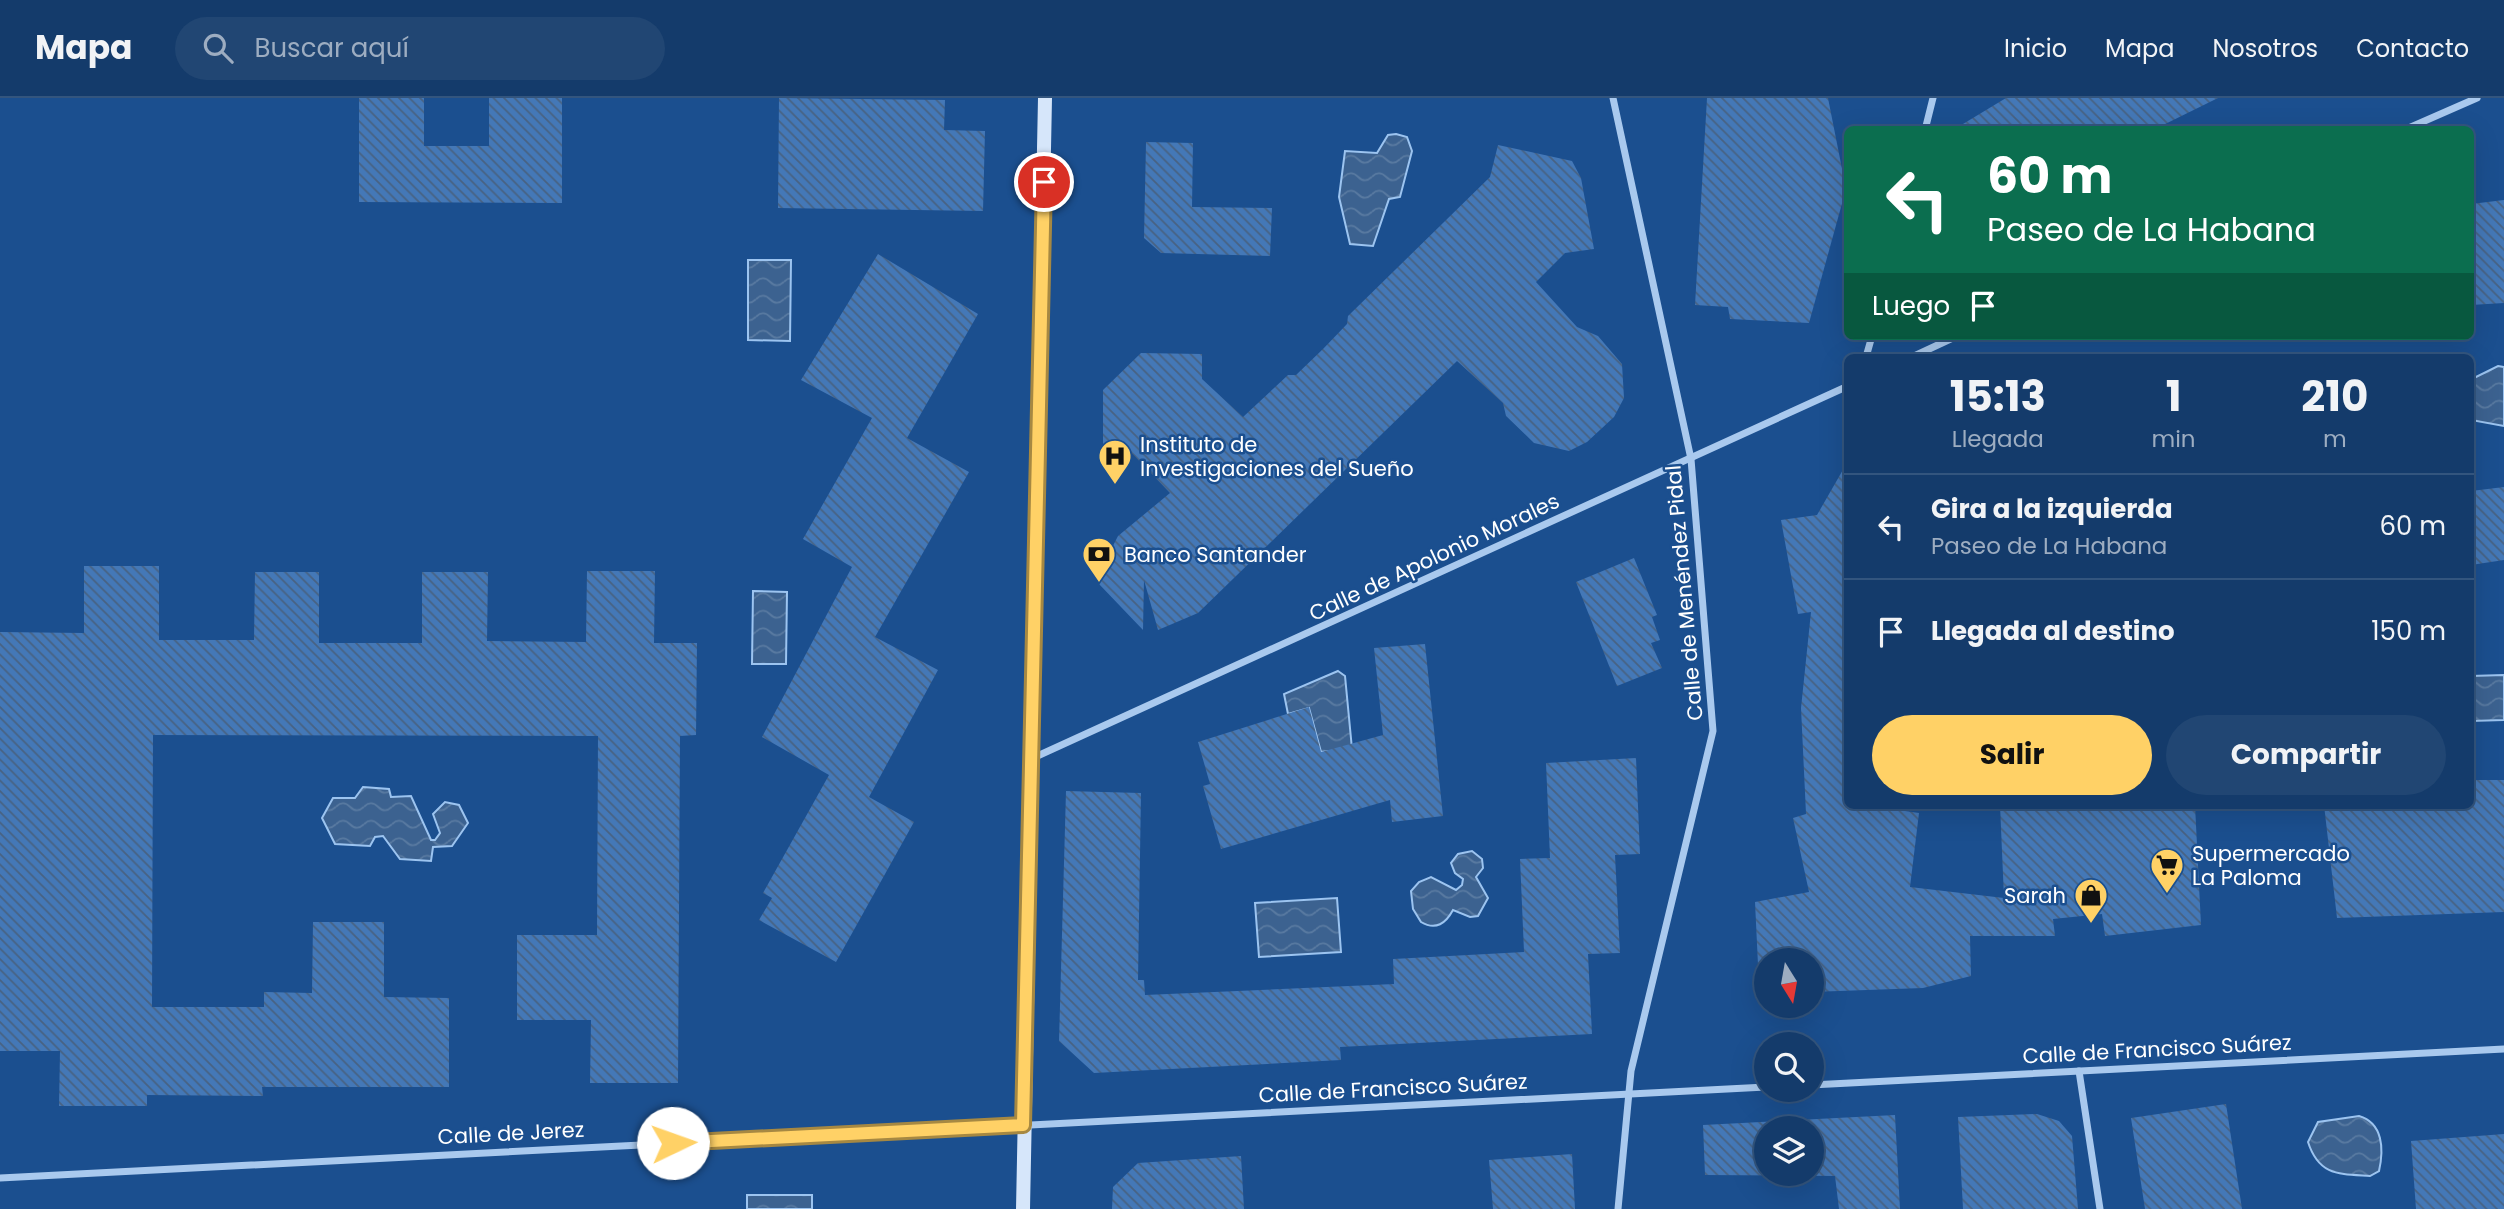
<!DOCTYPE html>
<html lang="es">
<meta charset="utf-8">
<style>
:root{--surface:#143b6b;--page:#214673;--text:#f1f3f6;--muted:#9dadc1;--line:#33557e;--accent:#ffd166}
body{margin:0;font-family:Poppins,sans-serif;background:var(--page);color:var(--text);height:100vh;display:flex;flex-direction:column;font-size:26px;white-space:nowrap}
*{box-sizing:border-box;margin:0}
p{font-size:23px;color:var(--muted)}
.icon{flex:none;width:38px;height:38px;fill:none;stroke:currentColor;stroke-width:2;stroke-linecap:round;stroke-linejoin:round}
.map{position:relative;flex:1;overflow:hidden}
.drawer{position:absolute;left:1844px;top:256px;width:630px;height:455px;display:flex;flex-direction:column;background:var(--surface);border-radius:10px;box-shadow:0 7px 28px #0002,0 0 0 2px var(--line)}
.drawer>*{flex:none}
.hud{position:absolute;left:1844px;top:28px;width:630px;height:214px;border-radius:10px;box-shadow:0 7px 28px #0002,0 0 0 2px var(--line);background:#0b6e4f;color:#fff;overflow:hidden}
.needle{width:46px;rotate:169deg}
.controls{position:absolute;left:1754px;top:850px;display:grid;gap:14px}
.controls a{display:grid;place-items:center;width:70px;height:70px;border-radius:50%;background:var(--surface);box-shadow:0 7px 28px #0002,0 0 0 2px var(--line);font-size:35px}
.pin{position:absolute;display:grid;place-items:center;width:60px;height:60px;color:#fff;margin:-30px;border:4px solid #fff;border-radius:50%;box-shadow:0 2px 7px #0007}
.me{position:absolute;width:77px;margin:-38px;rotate:87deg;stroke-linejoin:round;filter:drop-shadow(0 0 5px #0008)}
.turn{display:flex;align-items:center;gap:24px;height:147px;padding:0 28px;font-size:32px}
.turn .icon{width:91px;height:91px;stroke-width:2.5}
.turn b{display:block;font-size:49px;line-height:60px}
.then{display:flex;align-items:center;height:66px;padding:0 28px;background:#0003;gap:14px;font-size:26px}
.eta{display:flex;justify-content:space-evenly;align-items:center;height:119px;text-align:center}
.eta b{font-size:42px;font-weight:700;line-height:49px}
.action{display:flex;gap:14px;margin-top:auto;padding:14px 28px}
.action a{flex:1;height:80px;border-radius:42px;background:var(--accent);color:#111;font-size:28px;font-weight:700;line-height:80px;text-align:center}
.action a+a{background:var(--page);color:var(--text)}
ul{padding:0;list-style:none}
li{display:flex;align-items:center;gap:21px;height:105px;padding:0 28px;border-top:2px solid var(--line)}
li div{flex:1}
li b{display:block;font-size:26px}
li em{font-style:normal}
header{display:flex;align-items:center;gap:42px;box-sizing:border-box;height:98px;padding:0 35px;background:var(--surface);border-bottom:2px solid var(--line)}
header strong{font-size:33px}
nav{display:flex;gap:38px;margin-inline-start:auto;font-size:24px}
.search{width:490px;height:63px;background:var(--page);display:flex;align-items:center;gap:18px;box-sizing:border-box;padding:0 24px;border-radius:38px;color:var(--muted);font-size:26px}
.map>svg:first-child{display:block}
.water{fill:url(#water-waves);stroke:#9cc4f0;stroke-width:2}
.building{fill:url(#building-back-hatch);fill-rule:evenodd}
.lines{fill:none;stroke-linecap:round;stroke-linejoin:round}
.street{stroke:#a9c9ee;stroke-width:7}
.secondary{stroke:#d6e6fa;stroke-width:14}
.route-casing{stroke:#a68842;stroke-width:18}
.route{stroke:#ffd166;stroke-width:12}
.labels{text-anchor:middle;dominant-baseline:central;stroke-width:5;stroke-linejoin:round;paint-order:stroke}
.poi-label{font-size:21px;fill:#fff;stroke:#1b4f8f;text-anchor:start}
.street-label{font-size:21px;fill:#fff;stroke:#1b4f8f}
</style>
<header>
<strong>Mapa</strong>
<div class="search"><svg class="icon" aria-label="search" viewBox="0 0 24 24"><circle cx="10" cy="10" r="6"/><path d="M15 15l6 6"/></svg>Buscar aquí</div>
<nav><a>Inicio</a><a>Mapa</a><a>Nosotros</a><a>Contacto</a></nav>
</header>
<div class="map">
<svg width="2504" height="1111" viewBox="0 0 2504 1111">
<defs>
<pattern id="water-waves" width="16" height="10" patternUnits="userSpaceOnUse" patternTransform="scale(1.75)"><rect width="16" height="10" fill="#3c6290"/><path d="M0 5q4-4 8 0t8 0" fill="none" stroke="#597aa1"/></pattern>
<pattern id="building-back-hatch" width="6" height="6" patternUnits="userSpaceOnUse" patternTransform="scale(1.75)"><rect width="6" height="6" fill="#4478b7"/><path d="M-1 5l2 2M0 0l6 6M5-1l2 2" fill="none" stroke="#486282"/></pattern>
</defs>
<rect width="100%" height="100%" fill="#1b4f8f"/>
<!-- water -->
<g class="water">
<polygon points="1396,36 1407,39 1412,53 1400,99 1389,101 1373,148 1350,146 1339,99 1345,53 1377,55 1388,37"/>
<polygon points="748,162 791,162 790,243 748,242"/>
<polygon points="2498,268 2504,269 2504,328 2471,322 2471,270 2474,280"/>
<polygon points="753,493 787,494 786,566 752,566"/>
<polygon points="1338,573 1345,578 1352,651 1321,654 1309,610 1288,616 1284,596"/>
<polygon points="2504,577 2504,622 2471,623 2471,578"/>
<polygon points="363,689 389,691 391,699 411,698 431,742 435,742 440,735 433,716 445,704 459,707 468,725 452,748 433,749 431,763 400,761 383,738 375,739 370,748 335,746 322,720 333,700 355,700"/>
<path d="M1472,753l10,8 1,9 -7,9 12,21 -10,18 -8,1 -17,-7c-7,13 -17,21 -32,12l-8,-13 -2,-18 8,-9 12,-5 25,13 6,-5 1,-6 -8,-6 -4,-10 7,-9z"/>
<polygon points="1337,800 1341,854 1259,859 1255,805"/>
<path d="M2359,1018c24,7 25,33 20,55l-9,5c-31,-2 -51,0 -62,-34l10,-20z"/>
<rect x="747" y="1097" width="65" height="14"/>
</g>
<!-- building -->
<g class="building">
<polygon points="359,0 424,0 424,48 489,48 489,0 562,0 562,105 359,104"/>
<polygon points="779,0 945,2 944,32 985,33 983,113 778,110"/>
<polygon points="1707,0 1828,0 1846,91 1809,225 1730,221 1728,209 1695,207"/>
<polygon points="2006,0 2218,0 2153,32 1953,32"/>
<polygon points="1146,44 1193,45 1192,109 1272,110 1270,158 1161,155 1144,140"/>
<polygon points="1498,47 1572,63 1581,80 1594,151 1565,155 1536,184 1577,229 1598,238 1622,266 1624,300 1614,319 1587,344 1569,353 1534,345 1506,318 1503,305 1457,263 1198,515 1158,532 1144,482 1143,532 1099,486 1100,473 1118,438 1170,395 1128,351 1103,350 1103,292 1141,255 1202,256 1202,281 1243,319 1288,277 1296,277 1323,251 1347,226 1348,218 1490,79"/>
<polygon points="2504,102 2504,205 2471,207 2471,106"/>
<polygon points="878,156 978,216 907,340 969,374 875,539 938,572 869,699 914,724 836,864 759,822 772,800 763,795 829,677 762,639 852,469 803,441 872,320 801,282"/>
<polygon points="1848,363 1848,707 1905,707 1905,713 1919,715 1910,789 2004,800 2000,707 2195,707 2201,827 2105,838 2102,816 2053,821 2055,838 1970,838 1971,878 1923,890 1811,894 1811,863 1766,863 1766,889 1759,888 1755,804 1809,794 1793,720 1806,716 1801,610 1811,514 1798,516 1781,422 1817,417"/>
<polygon points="2504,389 2504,462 2471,467 2471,393"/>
<polygon points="1634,460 1657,517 1652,519 1660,542 1651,545 1662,570 1617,588 1576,484"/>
<polygon points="84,468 159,468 159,542 254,542 255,474 319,474 319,545 422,545 422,474 488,474 487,543 586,544 587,473 655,473 654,545 697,545 696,637 680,638 678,985 590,985 591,922 517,922 517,837 597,837 598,638 153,637 152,909 264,909 264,894 312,895 313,824 384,824 384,899 449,900 449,989 262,989 263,998 147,997 147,1008 59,1008 60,953 0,953 0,534 84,535"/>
<polygon points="1425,546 1443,718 1392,724 1390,702 1221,751 1203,688 1210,686 1198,644 1309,609 1321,654 1383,637 1374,550"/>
<polygon points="1636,660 1640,756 1615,757 1620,855 1588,856 1592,936 1340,949 1341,962 1094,975 1059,943 1066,693 1141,695 1138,882 1144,882 1145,897 1394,886 1393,861 1524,854 1520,761 1550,760 1546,665"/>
<polygon points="2471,682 2504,682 2504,814 2337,820 2324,707 2471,707"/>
<polygon points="2226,1006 2242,1111 2145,1111 2131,1020"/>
<polygon points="2037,1016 2059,1023 2072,1038 2078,1111 1963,1111 1958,1019"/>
<path d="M1895,1017l5,94h-61l-4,-33 -130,-1 -2,-50zM1766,1031h45v45h-45z"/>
<polygon points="2504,1036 2504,1111 2416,1111 2411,1043"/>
<polygon points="1572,1056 1575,1111 1493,1111 1489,1062"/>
<polygon points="1241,1058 1244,1111 1112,1111 1113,1089 1138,1065"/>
</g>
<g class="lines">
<!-- street -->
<g class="street">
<polyline points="1613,0 1691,361 1713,633 1631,973 1618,1111"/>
<polyline points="1925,32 1933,0"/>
<polyline points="2404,32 2477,0"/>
<polyline points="1866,259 1872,238"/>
<polyline points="1912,259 1957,238"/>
<polyline points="1033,660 1848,288"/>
<polyline points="2079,973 2100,1111"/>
<polyline points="1811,987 2504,951"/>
<polyline points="0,1080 1766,989"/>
</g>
<!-- secondary -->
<polyline class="secondary" points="1023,1111 1045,0"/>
</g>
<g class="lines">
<defs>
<polyline id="route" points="673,1045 1023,1027 1044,84"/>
</defs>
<!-- route casing -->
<use href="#route" class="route-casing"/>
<!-- route -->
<use href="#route" class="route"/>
</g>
<!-- icons -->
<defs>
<symbol id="hospital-pin" viewBox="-11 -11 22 30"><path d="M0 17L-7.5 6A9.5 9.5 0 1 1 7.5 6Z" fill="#ffd166" stroke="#1b4f8f"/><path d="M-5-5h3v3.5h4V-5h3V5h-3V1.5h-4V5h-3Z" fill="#111"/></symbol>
<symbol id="bank-pin" viewBox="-11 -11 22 30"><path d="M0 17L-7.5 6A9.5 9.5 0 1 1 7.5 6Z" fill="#ffd166" stroke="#1b4f8f"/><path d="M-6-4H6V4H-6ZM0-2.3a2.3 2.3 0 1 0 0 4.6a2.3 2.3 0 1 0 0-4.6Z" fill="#111"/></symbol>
<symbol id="supermarket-pin" viewBox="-11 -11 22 30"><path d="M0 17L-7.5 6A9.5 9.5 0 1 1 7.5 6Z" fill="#ffd166" stroke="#1b4f8f"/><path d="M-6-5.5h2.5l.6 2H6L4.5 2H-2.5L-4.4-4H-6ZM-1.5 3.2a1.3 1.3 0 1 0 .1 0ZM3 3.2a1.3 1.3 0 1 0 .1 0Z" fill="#111"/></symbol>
<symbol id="shop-pin" viewBox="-11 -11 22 30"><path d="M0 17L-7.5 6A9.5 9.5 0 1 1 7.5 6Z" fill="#ffd166" stroke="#1b4f8f"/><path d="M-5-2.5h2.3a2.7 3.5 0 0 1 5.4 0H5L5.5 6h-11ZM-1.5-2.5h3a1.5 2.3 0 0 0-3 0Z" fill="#111"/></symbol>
</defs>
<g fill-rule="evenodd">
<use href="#hospital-pin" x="1096" y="339" width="38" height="52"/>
<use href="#bank-pin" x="1080" y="437" width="38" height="52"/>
<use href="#supermarket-pin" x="2148" y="748" width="38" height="52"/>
<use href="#shop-pin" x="2072" y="778" width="38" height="52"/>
</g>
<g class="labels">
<!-- poi labels -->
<g class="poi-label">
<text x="1140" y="346">Instituto de<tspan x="1140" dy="24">Investigaciones del Sueño</tspan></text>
<text x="1124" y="456">Banco Santander</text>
<text x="2192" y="755">Supermercado<tspan x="2192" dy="24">La Paloma</tspan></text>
<text x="2066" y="797" text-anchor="end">Sarah</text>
</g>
<!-- street labels -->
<g class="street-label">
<text transform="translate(1434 459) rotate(-25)">Calle de Apolonio Morales</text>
<text transform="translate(1684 495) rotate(-95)">Calle de Menéndez Pidal</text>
<text transform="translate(2157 951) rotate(-3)">Calle de Francisco Suárez</text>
<text transform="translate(1393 990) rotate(-3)">Calle de Francisco Suárez</text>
<text transform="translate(511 1035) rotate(-3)">Calle de Jerez</text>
</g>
</g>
</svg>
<div class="controls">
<a><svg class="needle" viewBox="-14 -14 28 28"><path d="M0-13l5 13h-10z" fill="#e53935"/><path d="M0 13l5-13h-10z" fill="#9dadc1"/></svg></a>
<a><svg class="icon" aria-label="search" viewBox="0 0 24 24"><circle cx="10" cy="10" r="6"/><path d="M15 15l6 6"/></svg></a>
<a><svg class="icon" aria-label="layers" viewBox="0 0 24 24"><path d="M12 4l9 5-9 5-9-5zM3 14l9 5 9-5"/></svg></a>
</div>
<div class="pin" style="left:1044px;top:84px;background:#d93025"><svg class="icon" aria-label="arrive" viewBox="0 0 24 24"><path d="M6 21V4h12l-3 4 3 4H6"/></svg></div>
<svg class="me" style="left:673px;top:1045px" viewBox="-20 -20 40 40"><circle r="19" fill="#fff"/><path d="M0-13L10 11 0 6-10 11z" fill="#ffd166"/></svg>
<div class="hud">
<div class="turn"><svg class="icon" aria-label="left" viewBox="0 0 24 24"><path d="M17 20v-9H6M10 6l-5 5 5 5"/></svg><div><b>60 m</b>Paseo de La Habana</div></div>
<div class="then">Luego<svg class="icon" aria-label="arrive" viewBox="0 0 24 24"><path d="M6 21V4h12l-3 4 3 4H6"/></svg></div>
</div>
<section class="drawer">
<div class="eta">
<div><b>15:13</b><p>Llegada</p></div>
<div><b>1</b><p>min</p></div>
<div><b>210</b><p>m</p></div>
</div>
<ul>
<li><svg class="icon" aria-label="left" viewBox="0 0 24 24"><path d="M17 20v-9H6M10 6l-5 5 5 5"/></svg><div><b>Gira a la izquierda</b><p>Paseo de La Habana</p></div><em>60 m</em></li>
<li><svg class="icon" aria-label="arrive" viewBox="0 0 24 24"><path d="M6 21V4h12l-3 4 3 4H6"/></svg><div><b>Llegada al destino</b></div><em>150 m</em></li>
</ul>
<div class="action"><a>Salir</a><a>Compartir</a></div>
</section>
</div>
